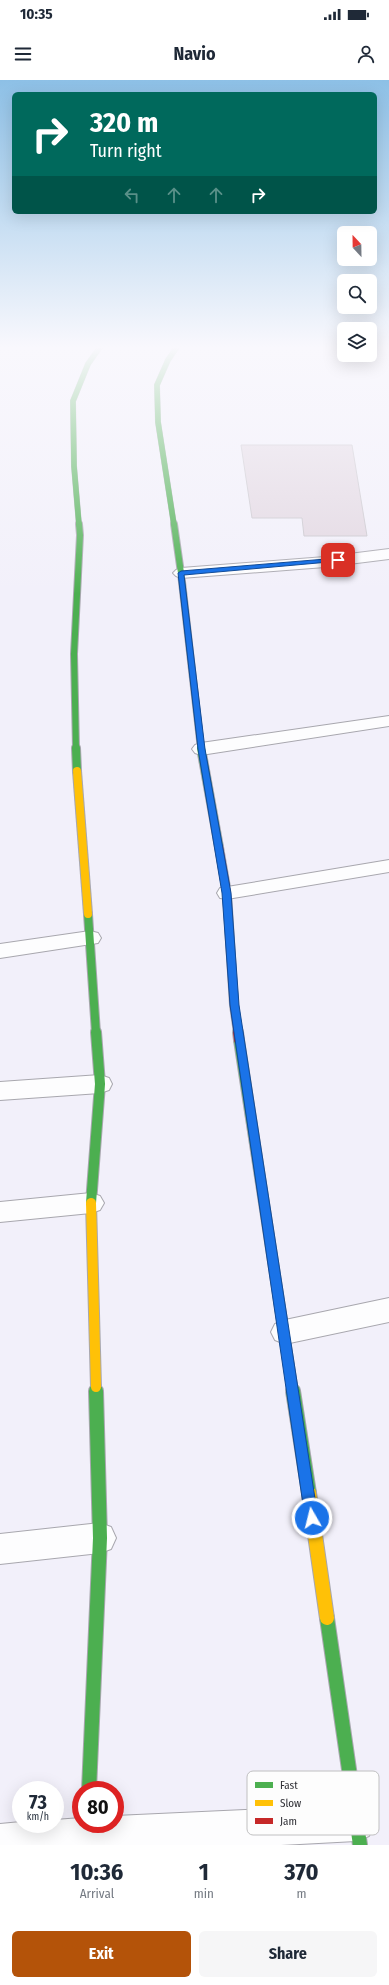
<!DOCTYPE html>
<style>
:root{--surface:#fff;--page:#f6f6f7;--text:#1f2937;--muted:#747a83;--accent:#b45309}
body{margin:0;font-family:"Fira Sans Condensed",sans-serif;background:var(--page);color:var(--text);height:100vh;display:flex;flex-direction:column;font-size:15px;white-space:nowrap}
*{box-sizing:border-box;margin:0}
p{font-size:13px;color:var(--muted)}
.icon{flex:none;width:22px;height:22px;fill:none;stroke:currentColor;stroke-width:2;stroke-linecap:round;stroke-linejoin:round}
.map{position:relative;height:1765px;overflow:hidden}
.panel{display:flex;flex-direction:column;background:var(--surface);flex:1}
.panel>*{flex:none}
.guide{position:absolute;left:12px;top:12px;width:365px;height:122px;border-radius:6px;box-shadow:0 4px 16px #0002;background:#00695c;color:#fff;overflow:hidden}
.needle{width:26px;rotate:338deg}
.fabs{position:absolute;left:337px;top:146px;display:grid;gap:8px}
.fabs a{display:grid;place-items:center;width:40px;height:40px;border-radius:6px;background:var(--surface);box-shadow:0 4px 16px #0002;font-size:20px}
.speed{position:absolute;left:12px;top:1701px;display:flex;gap:8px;font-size:20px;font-weight:700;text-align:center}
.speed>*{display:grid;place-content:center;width:52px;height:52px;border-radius:50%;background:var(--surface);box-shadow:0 4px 16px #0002;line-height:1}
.speed small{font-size:10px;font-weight:400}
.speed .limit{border:6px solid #d22;background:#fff;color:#111}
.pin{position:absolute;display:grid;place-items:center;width:34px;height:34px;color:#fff;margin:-17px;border-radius:8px;box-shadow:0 2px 6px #0006}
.me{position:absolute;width:44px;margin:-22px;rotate:352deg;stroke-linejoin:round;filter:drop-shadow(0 0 3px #0008)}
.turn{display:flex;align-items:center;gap:14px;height:84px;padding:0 12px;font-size:18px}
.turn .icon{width:52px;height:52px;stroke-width:2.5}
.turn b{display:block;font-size:28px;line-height:34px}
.lanes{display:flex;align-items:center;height:38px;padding:0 12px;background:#0003;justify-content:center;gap:20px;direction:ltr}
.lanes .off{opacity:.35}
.eta{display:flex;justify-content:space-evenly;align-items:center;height:68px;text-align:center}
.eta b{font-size:24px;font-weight:700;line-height:28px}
.button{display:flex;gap:8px;margin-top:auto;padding:8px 12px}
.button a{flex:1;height:46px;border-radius:6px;background:var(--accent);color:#fff;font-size:16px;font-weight:700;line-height:46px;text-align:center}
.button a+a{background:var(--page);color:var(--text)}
.status{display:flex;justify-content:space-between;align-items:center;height:28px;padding:0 20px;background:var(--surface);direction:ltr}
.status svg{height:11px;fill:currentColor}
header{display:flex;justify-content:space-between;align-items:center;height:52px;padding:0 12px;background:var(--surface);font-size:18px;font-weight:700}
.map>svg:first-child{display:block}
.building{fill:#e2d7e1;stroke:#c8c5cb}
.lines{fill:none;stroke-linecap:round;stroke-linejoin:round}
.street-casing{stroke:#a8a7ae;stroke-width:2}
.fast-far4-casing{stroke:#a8a7ae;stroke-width:6}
.fast-far3-casing{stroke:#a8a7ae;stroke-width:8}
.fast-far2-casing{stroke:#a8a7ae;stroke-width:10}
.fast-far1-casing{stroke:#a8a7ae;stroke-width:12}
.fast-casing{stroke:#a8a7ae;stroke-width:16}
.slow-far2-casing{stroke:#a8a7ae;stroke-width:10}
.slow-far1-casing{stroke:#a8a7ae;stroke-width:12}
.slow-casing{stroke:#a8a7ae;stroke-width:16}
.jam-far1-casing{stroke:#a8a7ae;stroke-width:10}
.jam-casing{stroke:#a8a7ae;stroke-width:12}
.street{fill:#fdfdfe;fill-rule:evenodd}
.fast-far4{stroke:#4caf50;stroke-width:5.5}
.fast-far3{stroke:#4caf50;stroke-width:6}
.fast-far2{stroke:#4caf50;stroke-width:8}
.fast-far1{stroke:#4caf50;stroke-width:10}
.fast{stroke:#4caf50;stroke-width:14}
.slow-far2{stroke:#ffc107;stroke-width:8}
.slow-far1{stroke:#ffc107;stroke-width:10}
.slow{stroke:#ffc107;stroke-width:14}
.jam-far1{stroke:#c62828;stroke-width:8}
.jam{stroke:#c62828;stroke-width:10}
.route{fill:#1a73e8;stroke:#114b97}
.key{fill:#fdfdfd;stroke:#c0c0c1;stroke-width:1}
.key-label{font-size:11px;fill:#303036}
</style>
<div class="status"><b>10:35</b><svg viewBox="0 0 49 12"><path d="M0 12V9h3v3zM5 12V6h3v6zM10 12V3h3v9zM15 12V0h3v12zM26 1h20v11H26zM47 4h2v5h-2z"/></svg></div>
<header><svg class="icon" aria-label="menu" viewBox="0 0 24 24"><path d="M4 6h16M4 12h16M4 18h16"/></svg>Navio<svg class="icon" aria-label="person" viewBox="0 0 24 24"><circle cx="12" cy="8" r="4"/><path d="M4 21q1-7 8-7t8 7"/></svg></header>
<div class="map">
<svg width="389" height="1765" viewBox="0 0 389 1765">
<rect width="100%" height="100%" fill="#f2f0fa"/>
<!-- building -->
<polygon class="building" points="241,365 352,365 367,456 304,456 302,438 252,438"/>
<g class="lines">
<defs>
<g id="street">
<polygon points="389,469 389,479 325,487 181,498 176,496 173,493 176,490 181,488 325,477"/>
<polygon points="389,636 389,646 201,675 195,673 192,669 195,665 201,663"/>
<polygon points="389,780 389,792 227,819 220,818 217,813 220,808 227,807"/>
<polygon points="90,851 98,853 101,858 98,863 0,878 0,864"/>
<polygon points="100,995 109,998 112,1004 109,1010 100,1013 0,1020 0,1002"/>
<polygon points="91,1113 100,1116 104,1123 100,1130 91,1133 0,1142 0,1122"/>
<polygon points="389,1218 389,1242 285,1264 275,1260 271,1252 275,1244 285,1240"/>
<polygon points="100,1443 111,1447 116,1458 111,1469 100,1473 0,1484 0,1454"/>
<polygon points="356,1725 369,1730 374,1743 369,1756 356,1761 281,1765 0,1765 0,1744 21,1742 21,1744 55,1744 55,1740 81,1738 81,1744 115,1744 115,1736"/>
</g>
<g id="fast-far4">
<polyline points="79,445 74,386 73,321 88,284 100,267"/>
<polyline points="174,445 158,342 157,305 168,280 177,267"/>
</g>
<g id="fast-far3">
<polyline points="174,444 181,493 201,669"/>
<polyline points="76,669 74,574 80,455 79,444"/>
</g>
<g id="fast-far2">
<polyline points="76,668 77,691"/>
<polyline points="201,668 219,767"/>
<polyline points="88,834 96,953"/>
</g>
<g id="fast-far1">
<polyline points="239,960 293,1312"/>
<polyline points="91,1123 100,1004 96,952"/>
<polyline points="96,1307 96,1312"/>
</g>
<g id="fast">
<polyline points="293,1311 309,1413"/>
<polyline points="327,1538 360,1765"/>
<polyline points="89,1710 100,1458 96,1311"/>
</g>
<polyline id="slow-far2" points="77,691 88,834"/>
<polyline id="slow-far1" points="91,1123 96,1307"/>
<polyline id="slow" points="309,1413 327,1538"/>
<polyline id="jam-far1" points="219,767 227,813 234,925 238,953"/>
<polyline id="jam" points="238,952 239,960"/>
</defs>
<!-- street casing -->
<use href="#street" class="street-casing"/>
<!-- fast-far4 casing -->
<use href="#fast-far4" class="fast-far4-casing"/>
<!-- fast-far3 casing -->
<use href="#fast-far3" class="fast-far3-casing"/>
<!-- fast-far2 casing -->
<use href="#fast-far2" class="fast-far2-casing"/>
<!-- fast-far1 casing -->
<use href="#fast-far1" class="fast-far1-casing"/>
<!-- fast casing -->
<use href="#fast" class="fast-casing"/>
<!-- slow-far2 casing -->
<use href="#slow-far2" class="slow-far2-casing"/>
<!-- slow-far1 casing -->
<use href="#slow-far1" class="slow-far1-casing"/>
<!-- slow casing -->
<use href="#slow" class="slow-casing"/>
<!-- jam-far1 casing -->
<use href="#jam-far1" class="jam-far1-casing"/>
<!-- jam casing -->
<use href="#jam" class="jam-casing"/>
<!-- street -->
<use href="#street" class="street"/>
<!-- fast-far4 -->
<use href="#fast-far4" class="fast-far4"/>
<!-- fast-far3 -->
<use href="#fast-far3" class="fast-far3"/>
<!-- fast-far2 -->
<use href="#fast-far2" class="fast-far2"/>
<!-- fast-far1 -->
<use href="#fast-far1" class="fast-far1"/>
<!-- fast -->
<use href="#fast" class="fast"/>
<!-- slow-far2 -->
<use href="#slow-far2" class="slow-far2"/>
<!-- slow-far1 -->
<use href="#slow-far1" class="slow-far1"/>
<!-- slow -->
<use href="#slow" class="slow"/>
<!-- jam-far1 -->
<use href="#jam-far1" class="jam-far1"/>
<!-- jam -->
<use href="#jam" class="jam"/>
</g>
<!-- sky -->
<linearGradient id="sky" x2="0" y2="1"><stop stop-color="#8dc0e6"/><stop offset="0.52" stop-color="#f9f8fd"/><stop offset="1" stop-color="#f9f8fd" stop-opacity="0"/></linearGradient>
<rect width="389" height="514" fill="url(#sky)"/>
<!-- route -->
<polygon class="route" points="338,478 341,480 340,481 184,495 205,669 231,813 239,925 318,1438 317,1443 312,1444 307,1443 305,1438 230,925 222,813 198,669 178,493 181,491"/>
<!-- legend -->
<rect x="247" y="1691" width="132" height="64" rx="6" class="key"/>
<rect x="255" y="1702" width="18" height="6" fill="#4caf50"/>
<rect x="255" y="1720" width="18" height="6" fill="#ffc107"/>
<rect x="255" y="1738" width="18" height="6" fill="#c62828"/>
<g class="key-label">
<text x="280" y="1709">Fast</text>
<text x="280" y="1727">Slow</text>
<text x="280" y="1745">Jam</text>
</g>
</svg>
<div class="fabs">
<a><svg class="needle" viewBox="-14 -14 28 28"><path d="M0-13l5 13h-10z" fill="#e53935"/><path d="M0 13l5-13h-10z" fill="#747a83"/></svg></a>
<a><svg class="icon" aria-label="search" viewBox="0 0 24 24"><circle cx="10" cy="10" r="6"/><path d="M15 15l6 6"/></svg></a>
<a><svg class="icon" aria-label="layers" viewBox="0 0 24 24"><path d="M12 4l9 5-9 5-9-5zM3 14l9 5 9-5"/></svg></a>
</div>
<div class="speed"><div>73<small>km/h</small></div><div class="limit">80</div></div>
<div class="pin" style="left:338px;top:480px;background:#d93025"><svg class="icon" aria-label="arrive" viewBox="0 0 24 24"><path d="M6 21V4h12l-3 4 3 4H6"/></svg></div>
<svg class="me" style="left:312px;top:1438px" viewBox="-20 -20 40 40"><circle r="17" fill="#1a73e8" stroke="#fff" stroke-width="3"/><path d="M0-11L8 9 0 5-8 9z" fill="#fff"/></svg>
<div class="guide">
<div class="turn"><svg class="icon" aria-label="right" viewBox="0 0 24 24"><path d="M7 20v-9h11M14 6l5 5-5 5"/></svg><div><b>320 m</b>Turn right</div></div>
<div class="lanes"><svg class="icon off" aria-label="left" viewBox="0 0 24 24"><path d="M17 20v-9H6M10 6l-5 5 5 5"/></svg><svg class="icon off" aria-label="ahead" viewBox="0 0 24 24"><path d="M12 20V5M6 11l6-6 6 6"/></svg><svg class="icon off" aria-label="ahead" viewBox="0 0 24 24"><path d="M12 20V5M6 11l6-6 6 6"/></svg><svg class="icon" aria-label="right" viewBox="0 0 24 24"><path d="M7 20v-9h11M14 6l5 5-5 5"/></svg></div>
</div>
</div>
<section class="panel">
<div class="eta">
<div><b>10:36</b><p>Arrival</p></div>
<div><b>1</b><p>min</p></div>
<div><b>370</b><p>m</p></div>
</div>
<div class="button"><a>Exit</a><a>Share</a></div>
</section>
